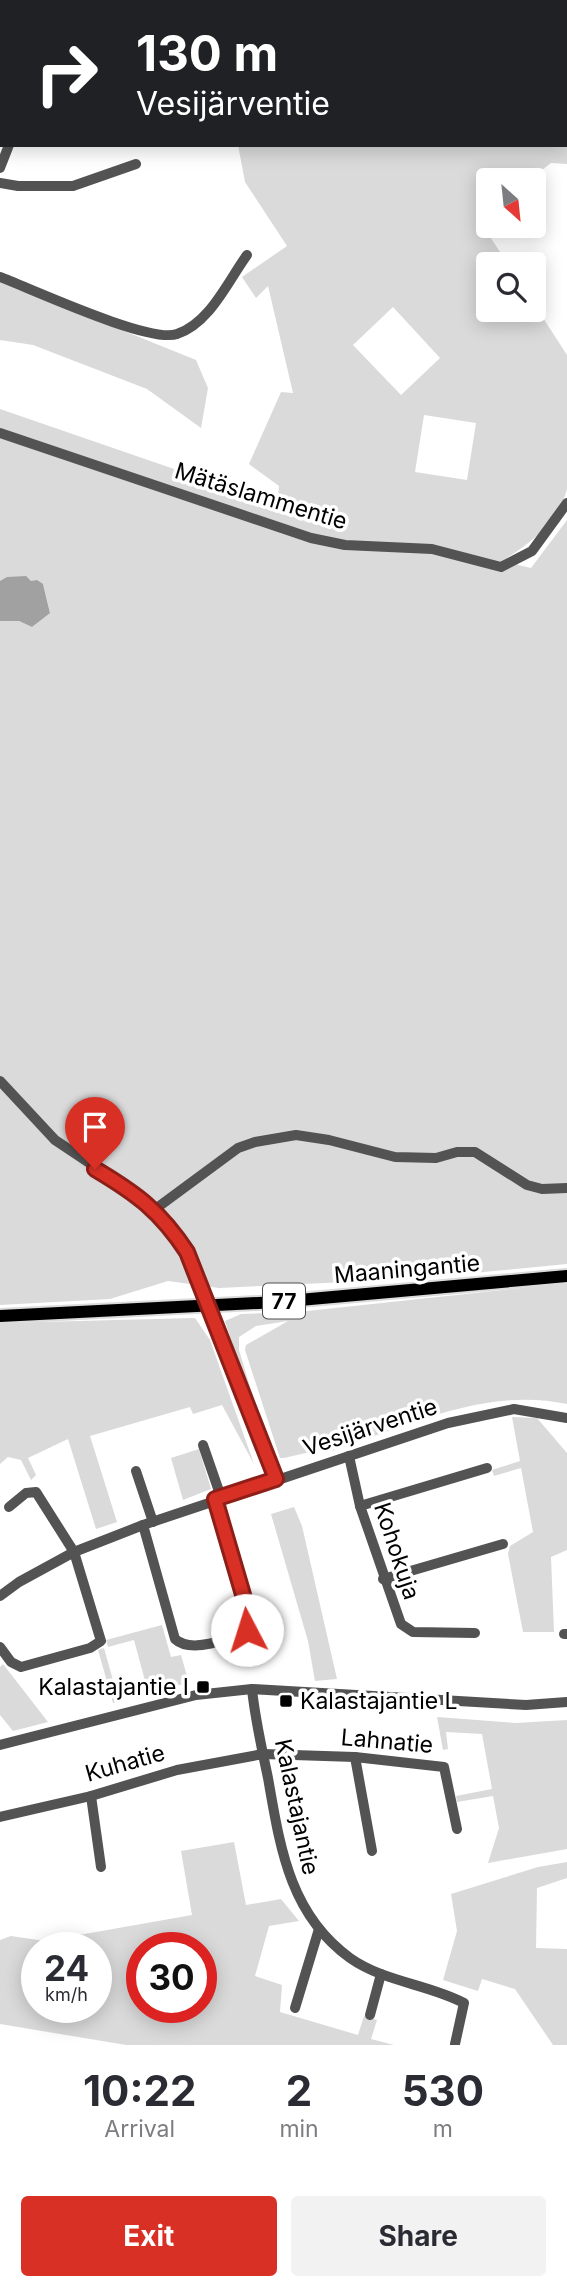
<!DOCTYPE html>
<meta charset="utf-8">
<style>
:root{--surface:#fff;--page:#f2f2f3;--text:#2b2b33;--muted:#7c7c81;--accent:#d93025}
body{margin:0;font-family:Inter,sans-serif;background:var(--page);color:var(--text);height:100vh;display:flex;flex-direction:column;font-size:26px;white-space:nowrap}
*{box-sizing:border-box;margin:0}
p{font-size:23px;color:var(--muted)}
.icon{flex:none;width:38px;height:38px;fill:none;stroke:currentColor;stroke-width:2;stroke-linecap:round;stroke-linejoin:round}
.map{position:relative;height:2045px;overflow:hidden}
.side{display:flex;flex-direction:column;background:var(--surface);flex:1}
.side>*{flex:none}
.guide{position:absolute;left:0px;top:0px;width:567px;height:147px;box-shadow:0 4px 18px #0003;background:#202124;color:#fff;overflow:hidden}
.needle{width:46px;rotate:153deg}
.controls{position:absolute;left:476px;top:168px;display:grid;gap:14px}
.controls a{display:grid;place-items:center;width:70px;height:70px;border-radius:7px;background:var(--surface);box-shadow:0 4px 18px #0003;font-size:35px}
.speed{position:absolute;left:21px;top:1932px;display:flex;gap:14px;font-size:35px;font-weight:700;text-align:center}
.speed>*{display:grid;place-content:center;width:91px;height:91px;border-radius:50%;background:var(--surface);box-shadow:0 4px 18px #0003;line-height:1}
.speed small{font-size:18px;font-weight:400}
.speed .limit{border:10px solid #d22;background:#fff;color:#111}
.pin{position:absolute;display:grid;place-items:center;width:60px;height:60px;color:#fff;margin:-72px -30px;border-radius:50% 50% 50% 0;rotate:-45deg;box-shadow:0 0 7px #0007}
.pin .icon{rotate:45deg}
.me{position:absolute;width:77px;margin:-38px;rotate:355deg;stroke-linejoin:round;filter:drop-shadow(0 0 5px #0008)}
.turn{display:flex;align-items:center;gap:24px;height:147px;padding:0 21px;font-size:32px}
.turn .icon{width:91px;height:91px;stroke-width:2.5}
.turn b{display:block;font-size:49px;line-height:60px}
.eta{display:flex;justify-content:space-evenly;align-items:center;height:119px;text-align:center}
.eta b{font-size:42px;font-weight:700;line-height:49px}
.button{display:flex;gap:14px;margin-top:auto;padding:14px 21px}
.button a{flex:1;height:80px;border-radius:7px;background:var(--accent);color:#fff;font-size:28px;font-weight:700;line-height:80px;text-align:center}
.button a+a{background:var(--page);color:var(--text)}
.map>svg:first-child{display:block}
.green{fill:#dadada;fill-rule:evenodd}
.water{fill:#a1a1a1}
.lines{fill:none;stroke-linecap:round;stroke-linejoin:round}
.major-casing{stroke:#dbdbdb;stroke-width:16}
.minor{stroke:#535353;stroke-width:10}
.major{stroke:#000;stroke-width:12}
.route-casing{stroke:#8d1f18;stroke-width:18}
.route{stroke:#d93025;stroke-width:12}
.poi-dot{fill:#000;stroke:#fff;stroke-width:2.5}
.labels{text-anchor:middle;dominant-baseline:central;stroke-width:7;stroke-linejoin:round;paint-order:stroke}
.shield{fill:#fff;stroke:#4c4c4c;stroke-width:2}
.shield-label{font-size:21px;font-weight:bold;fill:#000}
.street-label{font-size:23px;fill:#000;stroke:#fff}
.poi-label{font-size:23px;fill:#000;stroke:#fff;text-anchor:end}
</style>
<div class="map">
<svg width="567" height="2045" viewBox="0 0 567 2045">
<rect width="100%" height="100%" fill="#fff"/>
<!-- green -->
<g class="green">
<path d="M301,0h266v164l-16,-1 -22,17h-41v32l-9,8 29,44h-20v46h46v-6l33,51v134c-8,32 -37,55 -65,72l29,7 36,-48v744l-156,15 -192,9 -51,-7 -58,18 -110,6v-684h19l13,6 18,-15 -7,-28 -43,-3v-172l270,93 8,-3 1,-13 -30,-22 32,-72 12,1 -25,-107 -12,12 -14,-21 45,-31 -42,-64 -7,-37h327v-143zM393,307l47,51 -39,37 -48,-50zM424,415l52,8 -9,57 -52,-8z"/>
<polygon points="0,281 196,360 208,388 201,428 147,389 33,345 0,340"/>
<path d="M567,1283v121c-82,-18 -164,24 -241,49l-3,-4 -39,9h-4l-35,-108 1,-5 42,-24 -32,5 -17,11v13l18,60 -2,3 -30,-92 16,-7 57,-2z"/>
<polygon points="195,1318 210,1340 254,1464 222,1405 193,1414 190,1407 90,1436 117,1522 96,1529 68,1439 28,1458 36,1475 31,1480 21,1460 8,1457 0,1464 0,1323"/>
<polygon points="512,1417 537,1418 567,1453 567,1550 551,1557 554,1632 523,1632 508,1554 510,1546 533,1532 521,1468 494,1476 492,1470 520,1461"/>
<polygon points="199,1449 211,1489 183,1500 171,1458"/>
<polygon points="294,1507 302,1526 337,1679 315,1681 308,1641 271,1514"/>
<polygon points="162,1625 171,1657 181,1655 189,1683 148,1692 134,1640 108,1647 106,1640"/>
<polygon points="104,1648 119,1702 113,1703 98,1650"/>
<polygon points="3,1664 48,1722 13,1731 0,1715 0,1667"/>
<polygon points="437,1717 516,1723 567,1720 567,1849 488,1863 499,1828 493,1796 457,1802 456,1796 492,1789 482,1734 446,1732 448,1749 443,1750"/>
<path d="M234,1842l12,63 35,-6 18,22 -30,5 -14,50 27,9 -2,27 78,23 6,-19 13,4 -6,19 23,6h-268l-126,-21v-84l11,-4 34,5 147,-26 -11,-64zM37,1948h59v59h-59zM142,1948h59v59h-59z"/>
<polygon points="567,1862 567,1878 537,1888 536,1948 567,1949 567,2045 553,2045 515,1989 482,1979 478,1991 443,1980 457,1931 451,1894 538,1867"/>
</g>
<!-- water -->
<polygon class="water" points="26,576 31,581 37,580 43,584 50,613 32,627 19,621 0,621 0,581 7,577"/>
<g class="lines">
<defs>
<polyline id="major" points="0,1316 277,1302 567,1276"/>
</defs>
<!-- major casing -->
<use href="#major" class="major-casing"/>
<!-- minor -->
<g class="minor">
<polyline points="25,2 25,0"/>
<polyline points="0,109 2,112"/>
<polyline points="0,168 9,145"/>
<polyline points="0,183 18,186 73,186 136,164"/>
<path d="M0,277c32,12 150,67 177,57 33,-11 51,-53 70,-79"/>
<polyline points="0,433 311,538 345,545 432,549 501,567 532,551 567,503"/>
<polyline points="0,1081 55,1140 133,1192 167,1222 187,1252 276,1479"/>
<polyline points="154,1210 238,1148 255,1142 296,1135 329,1140 395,1157 436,1158 457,1152 475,1152 527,1185 542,1189 567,1188"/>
<polyline points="203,1445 221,1497"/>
<polyline points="349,1456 360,1506 401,1624 413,1632 475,1633"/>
<polyline points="136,1471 153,1522"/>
<polyline points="360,1506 487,1468"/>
<path d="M143,1525l32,114c16,15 55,0 72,-9l2,-15 -34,-116"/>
<polyline points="383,1579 503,1544"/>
<polyline points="0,1596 19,1582 74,1552 143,1525 448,1423 514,1409 567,1418"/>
<polyline points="564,1634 567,1634"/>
<polyline points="0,1647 11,1662 21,1667 90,1648 101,1641 74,1552 36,1492 26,1493 9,1507"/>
<path d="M252,1689c3,30 10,60 16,89 12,68 21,136 82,180 34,24 78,26 114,45l-9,41"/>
<polyline points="0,1745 196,1695 252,1689 526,1705 567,1702"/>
<polyline points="355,1757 372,1851"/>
<polyline points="91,1796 101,1867"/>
<polyline points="0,1817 91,1796 177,1770 263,1754 355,1757 444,1767 457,1829"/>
<polyline points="295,2008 319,1929"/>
<polyline points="370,2015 381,1974"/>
</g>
<!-- major -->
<use href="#major" class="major"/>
</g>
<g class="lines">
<defs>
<path id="route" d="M95,1169c42,25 65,42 92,83l89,227 -61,20 34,116 -2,15"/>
</defs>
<!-- route casing -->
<use href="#route" class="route-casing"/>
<!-- route -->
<use href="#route" class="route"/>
</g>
<!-- markers -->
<g class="poi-dot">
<rect x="196" y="1680" width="14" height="14" rx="3.5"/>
<rect x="279" y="1694" width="14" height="14" rx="3.5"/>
</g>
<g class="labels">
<!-- shield labels -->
<rect class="shield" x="263" y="1283.5" width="42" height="35" rx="5"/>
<g class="shield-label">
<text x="284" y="1301">77</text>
</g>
<!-- street labels -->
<g class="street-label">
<text transform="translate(261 496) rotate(17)">Mätäslammentie</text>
<text transform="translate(407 1269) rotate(-5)">Maaningantie</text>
<text transform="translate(370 1427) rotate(-18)">Vesijärventie</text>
<text transform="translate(397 1551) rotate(72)">Kohokuja</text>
<text transform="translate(387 1741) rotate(5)">Lahnatie</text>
<text transform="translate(125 1763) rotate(-16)">Kuhatie</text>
<text transform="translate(297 1807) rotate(78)">Kalastajantie</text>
</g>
<!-- poi labels -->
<g class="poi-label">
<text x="189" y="1687">Kalastajantie I</text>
<text x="300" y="1701" text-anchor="start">Kalastajantie L</text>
</g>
</g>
</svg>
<div class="controls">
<a><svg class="needle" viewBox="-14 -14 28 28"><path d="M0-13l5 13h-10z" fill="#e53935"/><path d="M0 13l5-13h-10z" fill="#7c7c81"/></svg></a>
<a><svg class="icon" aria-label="search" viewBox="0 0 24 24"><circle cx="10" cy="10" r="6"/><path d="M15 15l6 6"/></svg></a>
</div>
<div class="speed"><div>24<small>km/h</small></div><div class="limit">30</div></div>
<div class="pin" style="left:95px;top:1169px;background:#d93025"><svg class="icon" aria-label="arrive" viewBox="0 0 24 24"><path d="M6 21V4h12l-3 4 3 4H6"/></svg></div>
<svg class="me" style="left:247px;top:1630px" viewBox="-20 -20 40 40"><circle r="19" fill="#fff"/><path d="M0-13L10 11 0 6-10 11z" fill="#d93025"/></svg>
<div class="guide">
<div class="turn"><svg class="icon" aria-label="right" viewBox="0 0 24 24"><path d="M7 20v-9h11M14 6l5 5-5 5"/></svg><div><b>130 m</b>Vesijärventie</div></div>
</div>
</div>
<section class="side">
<div class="eta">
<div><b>10:22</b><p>Arrival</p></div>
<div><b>2</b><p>min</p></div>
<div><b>530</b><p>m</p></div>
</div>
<div class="button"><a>Exit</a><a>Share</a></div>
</section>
